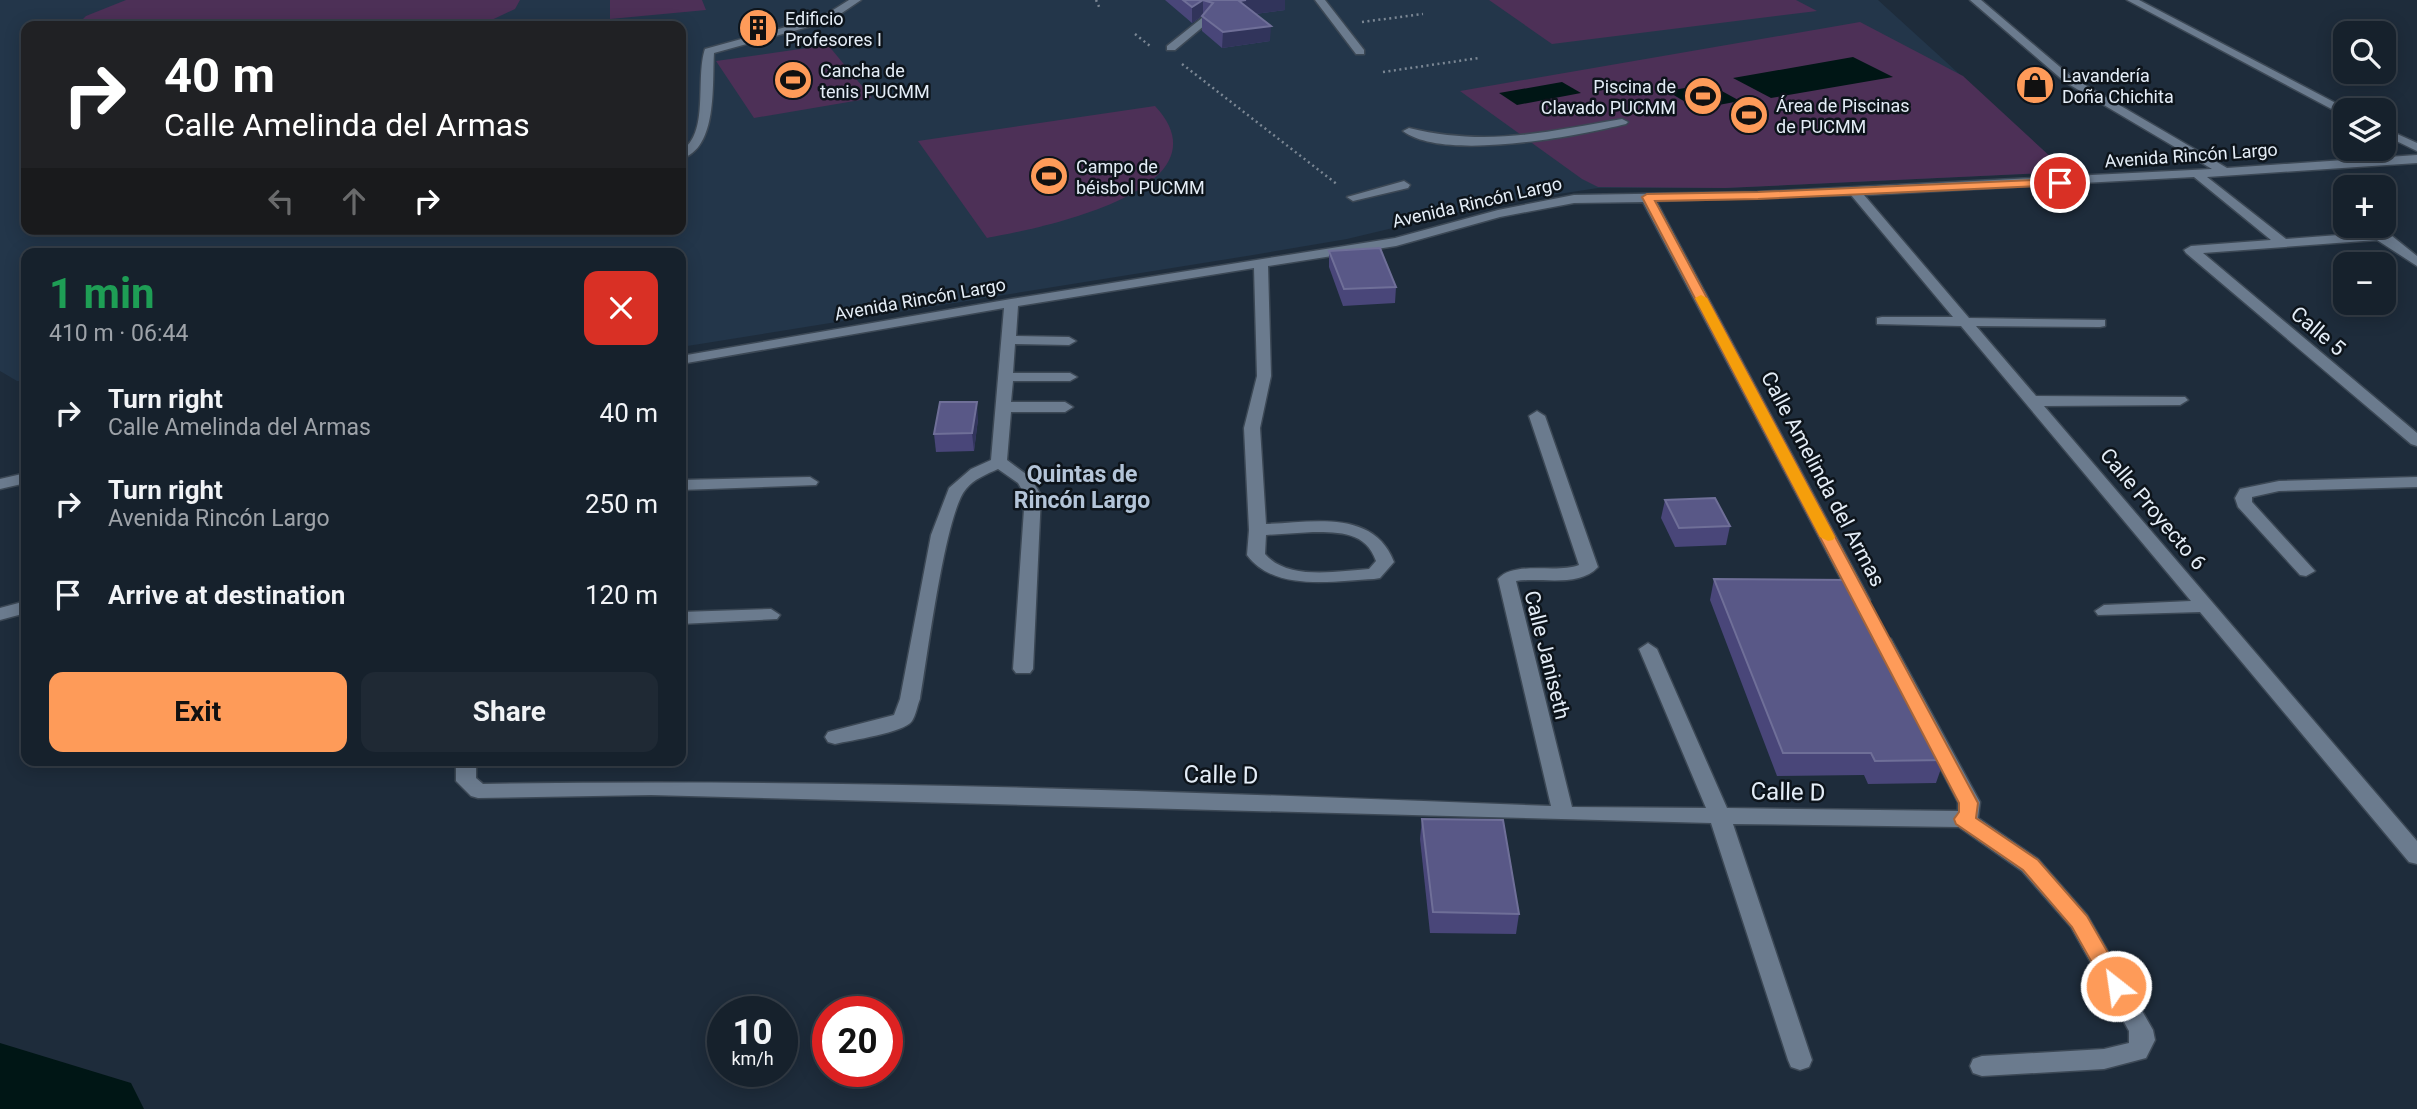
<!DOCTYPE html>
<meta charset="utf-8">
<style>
:root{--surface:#16212c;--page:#1f2934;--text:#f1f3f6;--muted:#9ea3a9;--line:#353e48;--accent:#fe9b59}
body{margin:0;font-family:Roboto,sans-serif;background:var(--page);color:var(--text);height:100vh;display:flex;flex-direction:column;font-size:26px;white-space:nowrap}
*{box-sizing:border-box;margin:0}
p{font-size:23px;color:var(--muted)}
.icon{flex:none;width:38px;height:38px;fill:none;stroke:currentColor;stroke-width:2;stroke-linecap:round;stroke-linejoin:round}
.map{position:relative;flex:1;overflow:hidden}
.drawer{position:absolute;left:21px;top:248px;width:665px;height:518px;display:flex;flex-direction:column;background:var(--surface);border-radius:14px;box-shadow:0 4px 18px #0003,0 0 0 2px var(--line)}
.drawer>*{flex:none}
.top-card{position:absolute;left:21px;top:21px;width:665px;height:214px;border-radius:14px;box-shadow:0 4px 18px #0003,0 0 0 2px var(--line);background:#202124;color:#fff;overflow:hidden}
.fabs{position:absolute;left:2333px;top:21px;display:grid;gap:14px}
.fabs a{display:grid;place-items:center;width:63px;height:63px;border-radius:14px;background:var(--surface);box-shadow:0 4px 18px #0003,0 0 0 2px var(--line);font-size:35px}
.speed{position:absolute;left:707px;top:996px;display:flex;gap:14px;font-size:35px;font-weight:700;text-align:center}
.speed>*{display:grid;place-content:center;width:91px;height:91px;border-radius:50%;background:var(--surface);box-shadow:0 4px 18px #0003,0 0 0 2px var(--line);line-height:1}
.speed small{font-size:18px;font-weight:400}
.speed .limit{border:10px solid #d22;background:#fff;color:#111}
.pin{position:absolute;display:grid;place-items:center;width:60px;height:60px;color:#fff;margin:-30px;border:4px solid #fff;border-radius:50%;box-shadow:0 2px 7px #0007}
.me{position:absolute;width:77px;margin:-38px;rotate:330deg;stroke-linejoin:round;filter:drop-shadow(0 0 5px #0008)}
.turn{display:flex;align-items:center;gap:24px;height:147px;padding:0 28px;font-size:32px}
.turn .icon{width:91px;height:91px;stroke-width:2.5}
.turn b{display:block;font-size:49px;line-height:60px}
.lanes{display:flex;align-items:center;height:66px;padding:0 28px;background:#0003;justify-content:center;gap:35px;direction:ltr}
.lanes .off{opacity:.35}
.round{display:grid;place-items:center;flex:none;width:74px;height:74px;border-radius:14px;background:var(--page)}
.headline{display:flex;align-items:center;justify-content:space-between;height:119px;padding:0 28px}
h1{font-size:42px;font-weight:700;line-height:52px;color:#1e9e55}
.button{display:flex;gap:14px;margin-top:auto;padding:14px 28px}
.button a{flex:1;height:80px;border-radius:14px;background:var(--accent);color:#111;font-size:28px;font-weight:700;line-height:80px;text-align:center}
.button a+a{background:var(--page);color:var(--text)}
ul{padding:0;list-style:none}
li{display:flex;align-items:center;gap:21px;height:91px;padding:0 28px}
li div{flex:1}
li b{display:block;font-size:26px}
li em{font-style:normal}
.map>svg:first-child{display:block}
.built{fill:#23364a;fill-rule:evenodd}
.green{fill:#4d3057}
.water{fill:#001615}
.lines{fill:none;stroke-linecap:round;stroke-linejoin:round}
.river{fill:#001615;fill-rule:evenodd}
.minor-casing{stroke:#3c4855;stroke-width:3}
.path{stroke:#7b8794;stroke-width:2.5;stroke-dasharray:2 3.5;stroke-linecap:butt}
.minor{fill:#6b7b8e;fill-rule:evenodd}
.wall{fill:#494679}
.shaded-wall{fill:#31345b}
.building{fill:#595887;stroke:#6f6f98;stroke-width:2}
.route{fill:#fe9b59;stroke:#a5653a;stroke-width:2}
.slow{fill:#f59e0b}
.labels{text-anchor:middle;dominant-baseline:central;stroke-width:5;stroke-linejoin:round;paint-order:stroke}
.far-poi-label{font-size:18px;fill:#e4edf7;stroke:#0d141b;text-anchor:start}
.far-street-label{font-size:18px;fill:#e4edf7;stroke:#0d141b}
.street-label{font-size:21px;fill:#e4edf7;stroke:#0d141b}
.neighbourhood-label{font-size:23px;font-weight:bold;fill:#b3c4d8;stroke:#0d141b}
.near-street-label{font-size:24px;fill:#e4edf7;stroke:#0d141b}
</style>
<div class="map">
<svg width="2417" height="1109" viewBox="0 0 2417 1109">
<rect width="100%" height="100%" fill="#1e2c3b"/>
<!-- built -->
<path class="built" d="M0,0h1878l189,172 -342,16h-127l-105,16 -146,35 -94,16 -572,92v-93h-655v127h-9l-17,-10zM26,26h655v203h-655z"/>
<!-- green -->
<g class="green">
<polygon points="126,0 520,0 515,9 479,26 76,26 86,16"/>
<polygon points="610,0 702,0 706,10 610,19"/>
<polygon points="1489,0 1796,0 1817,11 1552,44"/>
<polygon points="1860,22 1963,76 2067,172 1725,188 1598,187 1582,179 1460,91"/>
<polygon points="828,45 872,98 754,118 716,61"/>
<path d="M1155,106c78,84 -118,123 -168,132l-69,-97z"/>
</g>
<!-- water -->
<g class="water">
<polygon points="1853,57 1893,77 1771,98 1733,78"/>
<polygon points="1562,82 1581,93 1517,105 1499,93"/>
<polygon points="1709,84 1740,101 1697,109 1667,91"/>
</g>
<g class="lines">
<!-- river -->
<polygon class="river" points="0,1043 131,1083 144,1109 0,1109"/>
<defs>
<g id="minor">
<path d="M849,0h12l-31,21 -116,32c-2,32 4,95 -33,106v-8c29,-18 14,-73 24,-102l117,-32z"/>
<polygon points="1315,0 1325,0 1364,50 1364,54 1356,54"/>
<path d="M1970,0h11l92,78 154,90 190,-13v8l-210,14 79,62 92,-7 14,4 25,20v10l-40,-26 -174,13 214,180v13l-6,-2 -225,-191 -2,-3 7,-4 80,-6 -77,-63 -330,18 105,123 136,2v6l-5,1 -124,-1 60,70 149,1 3,3 -8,5 -136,1 373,435v23l-8,-2 -209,-250 -102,3 -3,-4 9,-6 87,-4 -230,-275 -84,-2v-6l5,-1h71l-102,-122 -195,6 214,399 -3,4 -6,2 -9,-6 -209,-398 -69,1 -74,14 -104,29 -128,20 3,110 -11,52 6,96c46,-2 108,-15 128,38l-14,16 -6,1c-40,2 -100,13 -127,-24l2,-25 -5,-102 13,-52 -3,-108 -236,38 -2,30 53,1 7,4 -7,4 -54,-1 -2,29h57l7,4 -7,4h-57l-2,21h54l8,5 -8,5h-54l-4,48 23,17 11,18 -8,174 -3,4h-14l-3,-4 12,-174 -7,-12 -20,-14c-11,5 -24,10 -32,20 -21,24 -39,171 -46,210 -3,7 -4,16 -8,22 -8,12 -61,19 -77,23l-7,-2 -3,-5 3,-5 66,-17 6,-16 31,-164 18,-47 22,-19 20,-9 13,-152 -323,56v-8l330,-57 384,-61 103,-28 76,-15 183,-3 455,-23 -147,-87zM1313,532c27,0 53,0 63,29l-7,8c-31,2 -81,12 -104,-15l1,-19z"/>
<polygon points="2127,0 2139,0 2349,110 2345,110 2345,115 2341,114"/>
<polygon points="1202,18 1211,20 1175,50 1167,50 1167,46"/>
<path d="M1622,119l6,3 -2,2c-49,12 -182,38 -223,7l6,-3c78,19 136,4 213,-9z"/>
<polygon points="2384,128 2417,143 2417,151 2384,135"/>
<polygon points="1404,181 1410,185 1408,188 1353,201 1347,197"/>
<path d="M1537,411l8,5 53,151c-19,21 -57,10 -82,14l56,226 134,1 -67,-159 9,-6 9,6 70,159 231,3v-9l-83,-159 9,-6 7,2 89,163 -2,16 60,41 49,56 66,115 2,10 -9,18 -42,11 -122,7 -9,-3 -3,-7 3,-7 9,-3 122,-7 25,-6v-12l-58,-104 -49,-56 -63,-44 -226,-3 79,236 -3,7 -9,3 -9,-3 -3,-7 -77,-237 -1060,-28 -173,3 -7,-2 -15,-15v-20h20v17l7,6c355,-6 712,8 1068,22l-53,-227c16,-19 59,-5 81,-14l-50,-149z"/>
<polygon points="26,473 26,483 0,489 0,479"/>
<polygon points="810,477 818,482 816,485 681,490 681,480"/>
<polygon points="2417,477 2417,487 2279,491 2252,497 2252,502 2315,571 2306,576 2300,575 2238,507 2235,498 2240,489 2279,481"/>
<polygon points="26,601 26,613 0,620 0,608"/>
<polygon points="771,609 780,615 777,619 681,624 681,612"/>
</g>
</defs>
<!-- minor casing -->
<use href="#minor" class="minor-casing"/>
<!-- path -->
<g class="path">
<polyline points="1096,0 1100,9"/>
<polyline points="1362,22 1423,14"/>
<polyline points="1135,34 1150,46"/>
<polyline points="1182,64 1338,185"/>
<polyline points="1383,72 1479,58"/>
</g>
<!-- minor -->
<use href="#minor" class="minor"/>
</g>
<!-- wall -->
<g class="wall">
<polygon points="1165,0 1285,0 1285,10 1255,14 1270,41 1222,48 1202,31 1202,16 1192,23"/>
<polygon points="1329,251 1396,287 1395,303 1343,306 1329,267"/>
<polygon points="978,419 974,451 936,452 934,434"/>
<polygon points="1665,500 1730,526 1726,545 1675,547 1661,518"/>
<polygon points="1714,579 1897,658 1894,669 1944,760 1936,783 1868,784 1864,775 1777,776 1710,600"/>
<polygon points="1422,819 1519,914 1516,934 1430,933 1420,839"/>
</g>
<!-- shaded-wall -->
<g class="shaded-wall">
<polygon points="1203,0 1203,15 1192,23 1192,7"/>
<polygon points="1246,0 1285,0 1285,10 1239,16 1239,1"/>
<polygon points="1271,26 1270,41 1222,48 1223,32"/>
<polygon points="977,402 978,419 974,451 972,433"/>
</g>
<!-- building -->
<g class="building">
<polygon points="1183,0 1246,0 1239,1 1271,26 1223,32 1202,16 1213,3 1203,0 1192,7"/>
<polygon points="1380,248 1396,287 1344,289 1329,251"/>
<polygon points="940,402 977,402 972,433 934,434"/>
<polygon points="1715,498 1730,526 1679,528 1665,500"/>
<polygon points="1714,579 1852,580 1897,658 1888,658 1944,760 1875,761 1871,753 1783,753"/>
<polygon points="1422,819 1503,820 1519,914 1433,912"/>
</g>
<!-- route -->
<polygon class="route" points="2060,179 2064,180 2064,185 1758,199 1655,201 1978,803 1976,818 2038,860 2087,916 2127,986 2124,993 2116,995 2109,993 2072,927 2023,870 1956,824 1954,819 1959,812 1959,803 1642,197 1647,194 1758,192"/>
<!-- slow -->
<polygon class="slow" points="1701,295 1707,298 1835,537 1833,540 1828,541 1820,537 1695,298"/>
<!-- icons -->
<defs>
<symbol id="building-disc" viewBox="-11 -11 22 22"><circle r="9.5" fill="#fe9b59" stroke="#0d141b"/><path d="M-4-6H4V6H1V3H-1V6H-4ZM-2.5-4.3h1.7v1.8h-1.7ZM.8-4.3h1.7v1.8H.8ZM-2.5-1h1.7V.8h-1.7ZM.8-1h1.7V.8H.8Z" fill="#111"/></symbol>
<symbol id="stadium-disc" viewBox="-11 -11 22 22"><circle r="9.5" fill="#fe9b59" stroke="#0d141b"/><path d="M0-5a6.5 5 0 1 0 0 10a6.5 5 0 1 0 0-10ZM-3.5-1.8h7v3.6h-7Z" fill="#111"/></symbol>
<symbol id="shop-disc" viewBox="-11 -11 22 22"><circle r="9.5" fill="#fe9b59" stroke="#0d141b"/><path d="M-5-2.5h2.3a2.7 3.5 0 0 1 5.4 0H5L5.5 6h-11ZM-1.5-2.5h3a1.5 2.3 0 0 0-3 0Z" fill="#111"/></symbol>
</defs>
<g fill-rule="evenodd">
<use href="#building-disc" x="736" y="6" width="44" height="44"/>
<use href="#stadium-disc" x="771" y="58" width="44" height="44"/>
<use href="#shop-disc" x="2013" y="63" width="44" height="44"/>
<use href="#stadium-disc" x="1681" y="74" width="44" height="44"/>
<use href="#stadium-disc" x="1727" y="93" width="44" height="44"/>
<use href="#stadium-disc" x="1027" y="154" width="44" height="44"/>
</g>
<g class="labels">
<!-- far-poi labels -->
<g class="far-poi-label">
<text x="785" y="18">Edificio<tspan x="785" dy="21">Profesores I</tspan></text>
<text x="820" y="70">Cancha de<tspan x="820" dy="21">tenis PUCMM</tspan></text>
<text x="2062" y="75">Lavandería<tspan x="2062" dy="21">Doña Chichita</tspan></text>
<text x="1676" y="86" text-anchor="end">Piscina de<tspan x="1676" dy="21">Clavado PUCMM</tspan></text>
<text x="1776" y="105">Área de Piscinas<tspan x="1776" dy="21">de PUCMM</tspan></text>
<text x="1076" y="166">Campo de<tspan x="1076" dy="21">béisbol PUCMM</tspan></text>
</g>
<!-- far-street labels -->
<g class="far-street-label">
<text transform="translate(2191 155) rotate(-4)">Avenida Rincón Largo</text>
<text transform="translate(1477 202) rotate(-13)">Avenida Rincón Largo</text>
<text transform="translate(920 299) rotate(-10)">Avenida Rincón Largo</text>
</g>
<!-- street labels -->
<g class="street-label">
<text transform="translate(2318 331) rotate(40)">Calle 5</text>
<text transform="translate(1823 479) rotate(62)">Calle Amelinda del Armas</text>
<text transform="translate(2153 509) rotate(50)">Calle Proyecto 6</text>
<text transform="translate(1547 655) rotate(76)">Calle Janiseth</text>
</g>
<!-- neighbourhood labels -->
<g class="neighbourhood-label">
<text x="1082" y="474">Quintas de<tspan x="1082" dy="26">Rincón Largo</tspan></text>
</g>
<!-- near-street labels -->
<g class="near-street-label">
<text transform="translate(1221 775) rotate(1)">Calle D</text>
<text transform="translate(1788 792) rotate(1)">Calle D</text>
</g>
</g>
</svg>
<div class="fabs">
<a><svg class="icon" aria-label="search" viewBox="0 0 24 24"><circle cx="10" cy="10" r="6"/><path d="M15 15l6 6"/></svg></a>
<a><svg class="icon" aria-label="layers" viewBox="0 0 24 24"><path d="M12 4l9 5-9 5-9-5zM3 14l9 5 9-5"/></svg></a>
<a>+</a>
<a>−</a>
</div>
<div class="speed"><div>10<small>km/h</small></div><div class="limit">20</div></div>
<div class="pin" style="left:2060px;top:183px;background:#d93025"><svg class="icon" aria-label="arrive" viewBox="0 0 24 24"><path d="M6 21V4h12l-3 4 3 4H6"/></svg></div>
<svg class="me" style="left:2116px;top:986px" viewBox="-20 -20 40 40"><circle r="17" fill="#fe9b59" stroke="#fff" stroke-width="3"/><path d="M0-11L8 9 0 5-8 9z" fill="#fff"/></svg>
<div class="top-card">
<div class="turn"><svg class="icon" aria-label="right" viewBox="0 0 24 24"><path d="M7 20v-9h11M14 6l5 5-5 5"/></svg><div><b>40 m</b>Calle Amelinda del Armas</div></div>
<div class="lanes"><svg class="icon off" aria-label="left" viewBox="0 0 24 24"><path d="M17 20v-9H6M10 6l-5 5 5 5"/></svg><svg class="icon off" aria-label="ahead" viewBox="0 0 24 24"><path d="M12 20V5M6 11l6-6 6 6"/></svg><svg class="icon" aria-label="right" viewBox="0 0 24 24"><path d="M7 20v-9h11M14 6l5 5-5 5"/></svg></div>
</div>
<section class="drawer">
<div class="headline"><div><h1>1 min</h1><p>410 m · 06:44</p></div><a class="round" style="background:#d93025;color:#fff"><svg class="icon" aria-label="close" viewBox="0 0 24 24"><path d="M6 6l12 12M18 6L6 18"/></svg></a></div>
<ul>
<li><svg class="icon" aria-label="right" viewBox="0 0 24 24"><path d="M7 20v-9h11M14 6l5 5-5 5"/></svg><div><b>Turn right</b><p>Calle Amelinda del Armas</p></div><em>40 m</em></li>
<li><svg class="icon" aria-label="right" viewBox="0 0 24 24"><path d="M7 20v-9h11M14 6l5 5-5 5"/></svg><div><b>Turn right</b><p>Avenida Rincón Largo</p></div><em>250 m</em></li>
<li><svg class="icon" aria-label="arrive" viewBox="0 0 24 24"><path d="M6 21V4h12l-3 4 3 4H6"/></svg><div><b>Arrive at destination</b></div><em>120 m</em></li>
</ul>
<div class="button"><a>Exit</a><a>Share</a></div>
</section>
</div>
